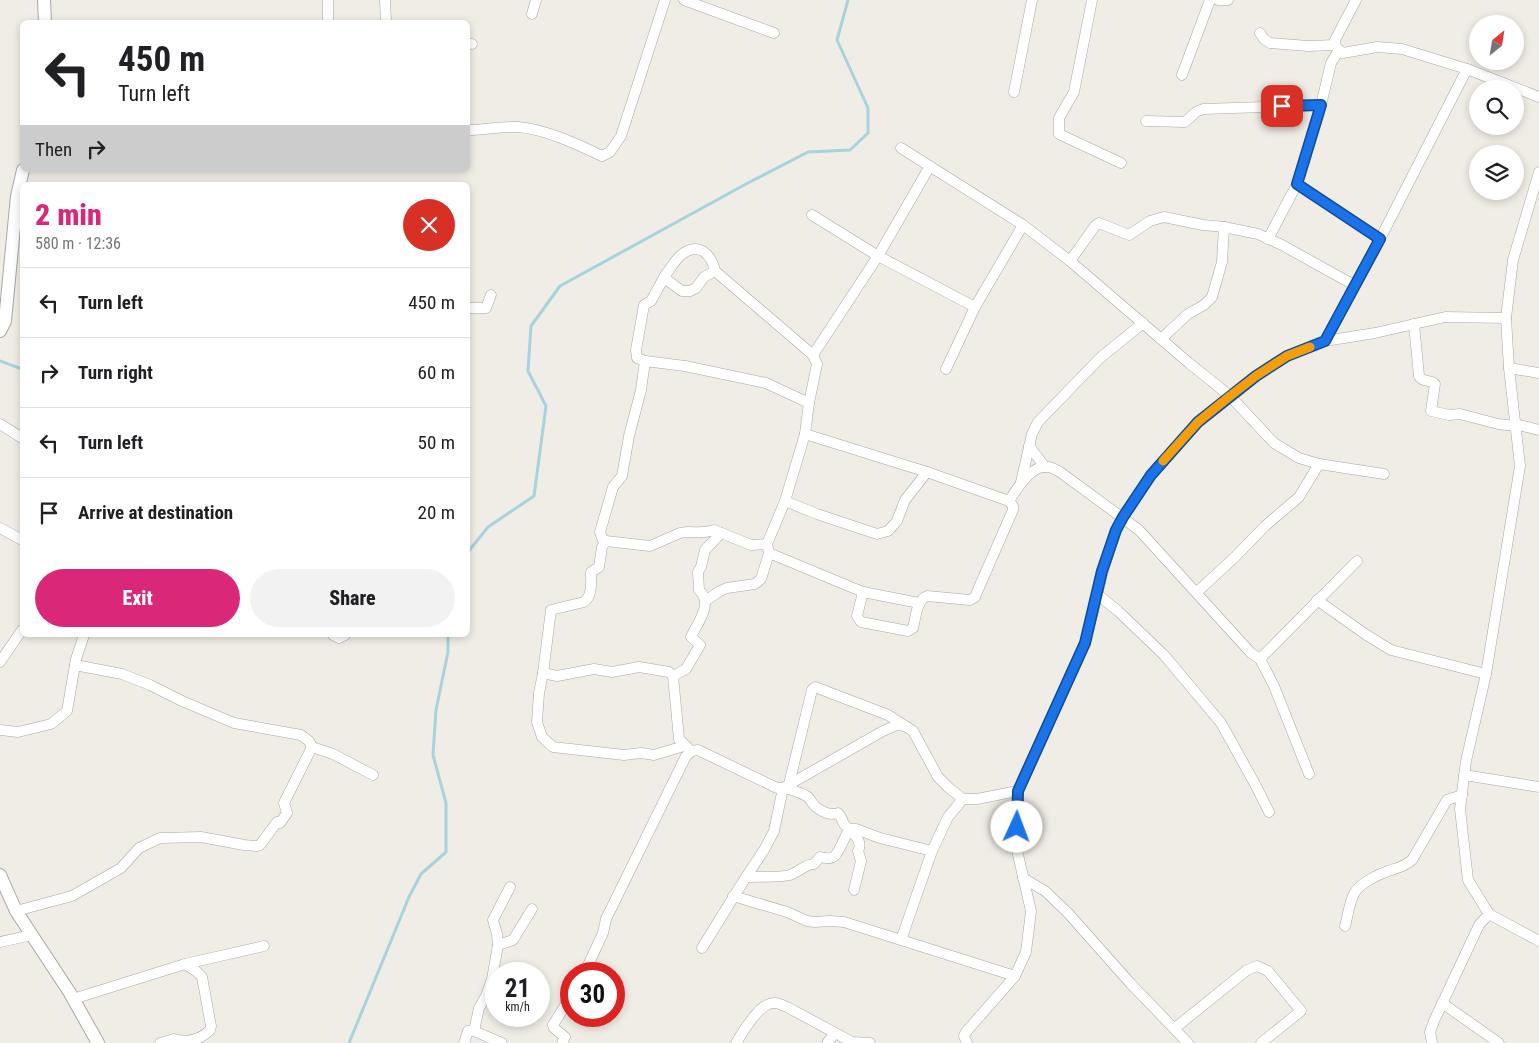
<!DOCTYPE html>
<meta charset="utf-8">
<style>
:root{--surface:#fff;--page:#f2f2f2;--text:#202124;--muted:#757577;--line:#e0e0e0;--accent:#db2777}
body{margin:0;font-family:"Roboto Condensed",sans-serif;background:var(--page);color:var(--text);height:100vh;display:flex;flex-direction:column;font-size:19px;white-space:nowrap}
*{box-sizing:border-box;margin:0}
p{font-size:16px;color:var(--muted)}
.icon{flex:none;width:28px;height:28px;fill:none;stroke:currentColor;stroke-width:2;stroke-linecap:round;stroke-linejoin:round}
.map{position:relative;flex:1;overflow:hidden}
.sheet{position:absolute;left:20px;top:182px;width:450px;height:455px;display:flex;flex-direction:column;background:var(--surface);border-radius:8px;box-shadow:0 2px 8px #0003}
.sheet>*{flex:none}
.hud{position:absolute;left:20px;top:20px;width:450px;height:152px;border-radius:8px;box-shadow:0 2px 8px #0003;background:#fff;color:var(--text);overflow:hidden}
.needle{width:32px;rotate:30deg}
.buttons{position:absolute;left:1469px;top:15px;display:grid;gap:10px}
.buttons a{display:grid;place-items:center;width:55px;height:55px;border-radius:50%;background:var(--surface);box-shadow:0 2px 8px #0003;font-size:25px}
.speed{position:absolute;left:485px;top:962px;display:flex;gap:10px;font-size:25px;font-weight:700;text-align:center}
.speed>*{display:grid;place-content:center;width:65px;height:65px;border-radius:50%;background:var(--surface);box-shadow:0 2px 8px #0003;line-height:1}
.speed small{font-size:12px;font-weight:400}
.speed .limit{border:8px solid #d22;background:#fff;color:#111}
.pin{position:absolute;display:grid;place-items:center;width:42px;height:42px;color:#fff;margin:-21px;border-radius:10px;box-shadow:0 2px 8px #0006}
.me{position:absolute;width:55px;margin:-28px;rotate:2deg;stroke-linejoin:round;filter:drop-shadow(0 0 4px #0008)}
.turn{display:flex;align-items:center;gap:18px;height:105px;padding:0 15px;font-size:22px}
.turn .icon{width:65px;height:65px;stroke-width:2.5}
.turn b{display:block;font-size:35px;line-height:42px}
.then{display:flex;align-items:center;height:48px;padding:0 15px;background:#0003;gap:10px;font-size:19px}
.round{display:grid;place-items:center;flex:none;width:52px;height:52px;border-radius:26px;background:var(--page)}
.headline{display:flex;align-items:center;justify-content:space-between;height:85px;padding:0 15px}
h1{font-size:30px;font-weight:800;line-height:38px;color:var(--accent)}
.cta{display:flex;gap:10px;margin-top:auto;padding:10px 15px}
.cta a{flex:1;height:58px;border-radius:30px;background:var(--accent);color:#fff;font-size:20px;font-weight:800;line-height:58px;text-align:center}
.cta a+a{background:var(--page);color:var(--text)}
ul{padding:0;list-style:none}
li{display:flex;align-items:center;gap:15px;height:70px;padding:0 15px;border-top:1px solid var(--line)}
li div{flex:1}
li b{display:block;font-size:19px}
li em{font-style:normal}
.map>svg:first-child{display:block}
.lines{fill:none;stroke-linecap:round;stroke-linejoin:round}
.stream{stroke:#a6d3de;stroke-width:3}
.minor-casing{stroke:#a7a7a7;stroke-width:11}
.tertiary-casing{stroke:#a7a7a7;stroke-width:14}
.minor{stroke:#fff;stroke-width:10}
.tertiary{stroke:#fff;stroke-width:12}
.route-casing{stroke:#114b97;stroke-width:12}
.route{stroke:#1a73e8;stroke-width:9}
.slow{stroke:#f59e0b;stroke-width:9}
</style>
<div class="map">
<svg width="1539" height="1043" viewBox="0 0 1539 1043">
<rect width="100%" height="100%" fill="#f0ede6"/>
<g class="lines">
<!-- stream -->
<g class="stream">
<polyline points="0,361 22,369"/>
<polyline points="468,552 488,527 534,496 546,406 528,371 531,326 560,286 746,184 808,152 850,150 868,133 868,108 837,40 848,0"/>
<polyline points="349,1043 409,897 421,874 446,852 446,803 433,755 436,710 448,652 448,635"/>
</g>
<defs>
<g id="minor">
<polyline points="328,0 328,22"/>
<polyline points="385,0 386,22"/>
<polyline points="684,0 774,33"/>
<polyline points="1092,0 1074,92 1059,118 1059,134 1121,163"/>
<polyline points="1218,0 1228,0"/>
<path d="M1356,0l-21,40c0,7 2,9 8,13l34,-6 25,2 65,20"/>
<polyline points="532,14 536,0"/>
<polyline points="1260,33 1264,39 1270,43 1308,46 1335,45"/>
<polyline points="468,43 472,44"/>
<polyline points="1182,75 1210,0"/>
<polyline points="1014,92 1032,0"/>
<polyline points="1146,121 1185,122 1196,112 1203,109 1321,105"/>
<path d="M468,130c16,0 33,-4 50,-3 27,2 59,17 84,29l8,-4 11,-16 44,-136"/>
<polyline points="901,148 1023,225 1070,261 1189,363 1230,396 1274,443 1299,458 1319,464 1384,474"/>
<polyline points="1539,172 1513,260 1506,318 1509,368 1520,466 1486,674 1466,761 1460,809 1468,880 1489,914 1539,941"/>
<polyline points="1297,184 1380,239"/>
<polyline points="812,215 878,256 975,307"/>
<polyline points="1268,239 1297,184 1321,105 1331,63 1339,50"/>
<polyline points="1070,261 1095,226 1099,223 1129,235 1150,221 1164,217 1203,225 1224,227 1258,234 1282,245 1354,285"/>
<polyline points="666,274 651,301 644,305 636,350 637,358 645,361 685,366 766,383 809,403"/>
<polyline points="468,308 486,308 491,295"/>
<path d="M1414,324l5,52c3,7 12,3 16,8l-4,27 18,4 11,-1 38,10 17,2"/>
<polyline points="1161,339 1188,314 1204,305 1212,297 1222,262 1224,227"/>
<polyline points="1325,341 1380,239 1467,69 1539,97"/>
<polyline points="813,355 878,256 930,166"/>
<polyline points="1509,368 1539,373"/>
<polyline points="946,369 975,307 1023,225"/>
<polyline points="0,424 22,438"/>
<polyline points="1515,424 1539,430"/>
<path d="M805,434l122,38 82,29 4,5v4l-36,82 -2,5 -5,3 -43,-4c-11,5 -11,21 -14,32l-5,3 -47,-9 -4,-6 6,-24"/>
<polyline points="1029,446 1045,467"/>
<polyline points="1021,482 1032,434 1038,422 1100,358 1143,323"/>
<polyline points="785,501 817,514 877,534 888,531 897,521 905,500 927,472"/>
<path d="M1009,501c8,-12 22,-37 39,-34 4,0 8,3 12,5l79,58 112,123 9,6 14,27 35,88"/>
<polyline points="0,528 22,540"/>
<polyline points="604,543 600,532 613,487 622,476 629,436 641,390 645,361"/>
<polyline points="769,553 863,592 919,603"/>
<polyline points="1197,592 1234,558 1265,526 1299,497 1319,464"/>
<polyline points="1097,594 1118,611 1164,655 1221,723 1255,784 1269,812"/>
<polyline points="1317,600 1365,634 1391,650 1486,674"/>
<path d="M705,601l15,-10 7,-3 28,-4 6,-5 8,-26 -2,-9 18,-43 20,-67 4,-31 8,-39 -4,-9 -98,-84c-4,-17 -16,-30 -34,-16 -6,5 -10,13 -15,19l1,6 15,11h8l6,-3 8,-11 11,-6"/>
<polyline points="333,635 339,638 345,635"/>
<polyline points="1260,659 1357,561"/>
<polyline points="0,662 22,630"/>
<polyline points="75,665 122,674 150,685 182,701 234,723 301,735 309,741 312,747 333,754 373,775"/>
<path d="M543,673l8,-63 33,-8c9,-7 7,-20 7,-30l8,-5 3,-20 4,-6 44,5 30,-13c13,-3 19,2 34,-3l37,15 16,-1"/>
<polyline points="673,676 669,672 639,667 612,672 594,669 557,676 543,673 539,693 537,722 542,737 553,747 624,755 641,753 654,755 684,746"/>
<path d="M673,676l13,-7 14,-24 -9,-8c6,-14 23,-33 8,-47l-1,-18 3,-5 4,-17 16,-17"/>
<polyline points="673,676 679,739 689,749"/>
<polyline points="0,730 18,732 51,724 67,711 76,659 84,635"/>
<polyline points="1464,775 1539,787"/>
<polyline points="789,784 812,690 815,687 888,715 913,731 938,777 949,788 963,799 977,799 1018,791"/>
<polyline points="849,829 856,829 880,838 932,851"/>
<path d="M746,877c13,-1 32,1 44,-2 9,-3 15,-11 24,-11l6,-7c14,4 16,-1 22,-13 2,-5 5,-10 7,-15"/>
<polyline points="1023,878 1045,891 1068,913 1131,984 1188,1043"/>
<polyline points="733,896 787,912 807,921 814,922 830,921 844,922 1015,976"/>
<polyline points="16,911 72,896 121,868 139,848 160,838 201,837 244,845 257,846 260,845 277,822 280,823 287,813 284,803 312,747"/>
<path d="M1345,926c3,-10 4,-24 10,-34 6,-9 22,-17 33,-21 9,-3 16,-4 24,-11l35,-60 15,-5"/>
<polyline points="901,940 932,851 948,817 963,799"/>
<polyline points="0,942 32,935"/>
<polyline points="498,945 513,940 532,909"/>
<polyline points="702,948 746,877 764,850 774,831 783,788 883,731 897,725 905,726"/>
<path d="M584,974l19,-41 3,-14 80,-163 6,-5 6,-1 79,38c9,-1 23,4 31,9 3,3 4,7 8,10 6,5 15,9 22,6 3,3 4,7 6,11 7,8 20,16 14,27l3,10 -7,29"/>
<polyline points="73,999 185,964 264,946"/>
<polyline points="1442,1003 1499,1043"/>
<polyline points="1175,1028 1247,970 1257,966 1268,971 1301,1011 1261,1043"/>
<polyline points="474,1031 479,1008 486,996 492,979 498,945 497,934 493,920 510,887"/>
<path d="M160,1043l14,-4c14,4 26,1 36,-9l1,-4 -9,-49 -6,-6 -11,-7"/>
<polyline points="464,1043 468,1031 474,1031 502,1043"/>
<polyline points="562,1043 565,1037 554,1028 553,1025 571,996"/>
<path d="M736,1043c6,-10 21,-34 31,-38 7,-4 13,-1 20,2l65,35 18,1"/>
<polyline points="827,1043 835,1033"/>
<polyline points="967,1043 964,1036 966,1032 1015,976 1026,952 1031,911 1016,846 1018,791 1085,643 1103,571 1116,530 1123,517 1151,475 1198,422 1256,376 1287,356 1325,341 1375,333 1445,317 1506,318"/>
<polyline points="1432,1043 1430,1032 1434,1021 1479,925 1489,914"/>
</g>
<g id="tertiary">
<polyline points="44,0 45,22"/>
<polyline points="0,331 5,321 17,196 23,170"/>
<polyline points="0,875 16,911 70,993 98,1043"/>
</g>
</defs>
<!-- minor casing -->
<use href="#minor" class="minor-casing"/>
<!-- tertiary casing -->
<use href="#tertiary" class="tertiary-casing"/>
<!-- minor -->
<use href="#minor" class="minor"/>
<!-- tertiary -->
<use href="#tertiary" class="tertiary"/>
</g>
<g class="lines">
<defs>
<polyline id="route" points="1017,827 1018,791 1085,643 1102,571 1116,530 1123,517 1151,475 1198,422 1256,376 1287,356 1325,341 1380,239 1297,184 1321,105 1282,106"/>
</defs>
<!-- route casing -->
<use href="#route" class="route-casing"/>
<!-- route -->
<use href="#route" class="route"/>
<!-- slow -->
<polyline class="slow" points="1163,461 1198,422 1230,396 1256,376 1287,356 1310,347"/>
</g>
</svg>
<div class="buttons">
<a><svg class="needle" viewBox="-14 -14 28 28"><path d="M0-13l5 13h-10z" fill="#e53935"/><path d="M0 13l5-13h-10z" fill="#757577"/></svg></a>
<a><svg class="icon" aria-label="search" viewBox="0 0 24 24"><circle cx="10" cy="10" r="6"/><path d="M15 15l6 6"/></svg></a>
<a><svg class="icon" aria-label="layers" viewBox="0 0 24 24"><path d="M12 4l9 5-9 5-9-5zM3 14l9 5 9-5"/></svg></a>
</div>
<div class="speed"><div>21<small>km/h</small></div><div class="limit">30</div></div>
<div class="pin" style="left:1282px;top:106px;background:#d93025"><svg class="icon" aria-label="arrive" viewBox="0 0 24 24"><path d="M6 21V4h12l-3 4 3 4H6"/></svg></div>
<svg class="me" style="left:1017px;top:827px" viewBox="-20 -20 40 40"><circle r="19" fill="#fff"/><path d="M0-13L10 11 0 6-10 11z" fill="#1a73e8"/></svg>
<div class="hud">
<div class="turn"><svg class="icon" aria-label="left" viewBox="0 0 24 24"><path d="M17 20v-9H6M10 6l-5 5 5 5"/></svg><div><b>450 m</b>Turn left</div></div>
<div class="then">Then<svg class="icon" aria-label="right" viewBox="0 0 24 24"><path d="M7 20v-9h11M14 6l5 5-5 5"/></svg></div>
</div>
<section class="sheet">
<div class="headline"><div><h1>2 min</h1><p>580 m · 12:36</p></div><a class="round" style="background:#d93025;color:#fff"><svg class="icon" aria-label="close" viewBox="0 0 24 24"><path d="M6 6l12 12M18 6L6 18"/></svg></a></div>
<ul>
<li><svg class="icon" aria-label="left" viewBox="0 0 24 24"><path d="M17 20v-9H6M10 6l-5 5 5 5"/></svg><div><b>Turn left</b></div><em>450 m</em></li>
<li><svg class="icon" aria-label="right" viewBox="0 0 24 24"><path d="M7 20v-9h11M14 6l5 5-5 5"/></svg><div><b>Turn right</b></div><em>60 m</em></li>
<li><svg class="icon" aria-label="left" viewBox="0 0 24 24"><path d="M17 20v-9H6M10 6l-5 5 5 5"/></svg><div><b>Turn left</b></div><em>50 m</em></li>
<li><svg class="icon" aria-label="arrive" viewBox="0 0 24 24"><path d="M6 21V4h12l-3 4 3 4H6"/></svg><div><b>Arrive at destination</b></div><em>20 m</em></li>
</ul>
<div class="cta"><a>Exit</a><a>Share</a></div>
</section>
</div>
